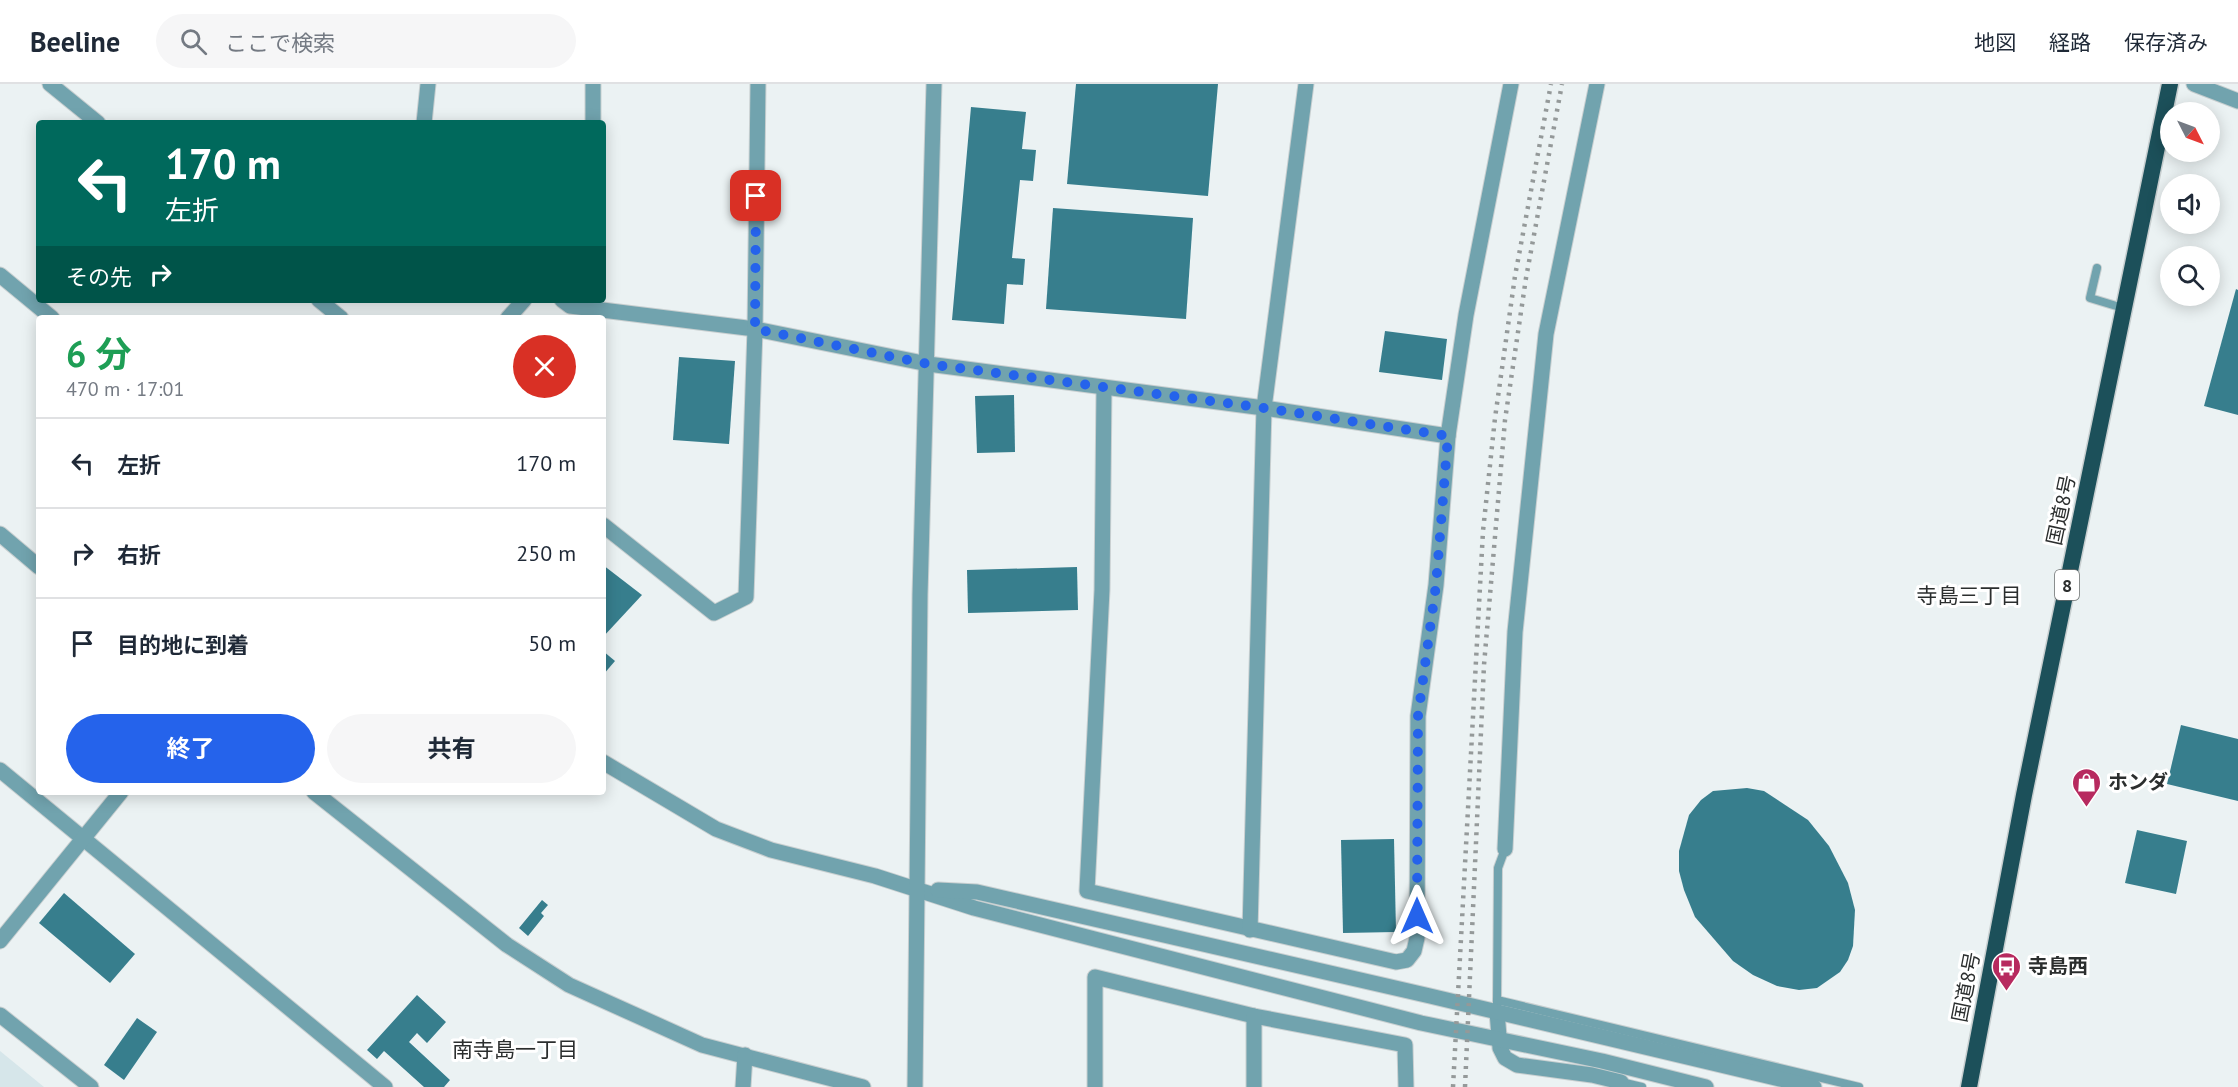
<!DOCTYPE html>
<html lang="ja">
<meta charset="utf-8">
<style>
:root{--surface:#fff;--page:#f6f6f7;--text:#1f2937;--muted:#747a83;--line:#e0e1e3;--accent:#2563eb}
body{margin:0;font-family:"PT Sans","Noto Sans JP",sans-serif;background:var(--page);color:var(--text);height:100vh;display:flex;flex-direction:column;font-size:22px;white-space:nowrap}
*{box-sizing:border-box;margin:0}
p{font-size:20px;color:var(--muted)}
.icon{flex:none;width:33px;height:33px;fill:none;stroke:currentColor;stroke-width:2;stroke-linecap:round;stroke-linejoin:round}
.map{position:relative;flex:1;overflow:hidden}
.sheet{position:absolute;left:36px;top:231px;width:570px;height:480px;display:flex;flex-direction:column;background:var(--surface);border-radius:6px;box-shadow:0 3px 15px #0003}
.sheet>*{flex:none}
.guide{position:absolute;left:36px;top:36px;width:570px;height:183px;border-radius:6px;box-shadow:0 3px 15px #0003;background:#00695c;color:#fff;overflow:hidden}
.needle{width:39px;rotate:132deg}
.controls{position:absolute;left:2160px;top:18px;display:grid;gap:12px}
.controls a{display:grid;place-items:center;width:60px;height:60px;border-radius:50%;background:var(--surface);box-shadow:0 3px 15px #0003;font-size:30px}
.pin{position:absolute;display:grid;place-items:center;width:51px;height:51px;color:#fff;margin:-26px;border-radius:12px;box-shadow:0 3px 9px #0006}
.me{position:absolute;width:66px;margin:-33px;rotate:0deg;stroke-linejoin:round;filter:drop-shadow(0 0 4px #0008)}
.turn{display:flex;align-items:center;gap:21px;height:126px;padding:0 30px;font-size:27px}
.turn .icon{width:78px;height:78px;stroke-width:2.5}
.turn b{display:block;font-size:42px;line-height:51px}
.then{display:flex;align-items:center;height:57px;padding:0 30px;background:#0003;gap:12px;font-size:22px}
.round{display:grid;place-items:center;flex:none;width:63px;height:63px;border-radius:32px;background:var(--page)}
.headline{display:flex;align-items:center;justify-content:space-between;height:102px;padding:0 30px}
h1{font-size:36px;font-weight:700;line-height:45px;color:#1e9e55}
.primary-button{display:flex;gap:12px;margin-top:auto;padding:12px 30px}
.primary-button a{flex:1;height:69px;border-radius:36px;background:var(--accent);color:#fff;font-size:24px;font-weight:700;line-height:69px;text-align:center}
.primary-button a+a{background:var(--page);color:var(--text)}
ul{padding:0;list-style:none}
li{display:flex;align-items:center;gap:18px;height:90px;padding:0 30px;border-top:2px solid var(--line)}
li div{flex:1}
li b{display:block;font-size:22px}
li em{font-style:normal}
header{display:flex;align-items:center;gap:36px;box-sizing:border-box;height:84px;padding:0 30px;background:var(--surface);border-bottom:2px solid var(--line)}
header strong{font-size:28px}
nav{display:flex;gap:33px;margin-inline-start:auto;font-size:21px}
.search{width:420px;height:54px;background:var(--page);display:flex;align-items:center;gap:15px;box-sizing:border-box;padding:0 21px;border-radius:33px;color:var(--muted);font-size:22px}
.map>svg:first-child{display:block}
.built{fill:#d6e6ea}
.building{fill:#377e8d}
.lines{fill:none;stroke-linecap:round;stroke-linejoin:round}
.service-casing{stroke:#c8cfd0;stroke-width:10}
.minor-casing{stroke:#c8cfd0;stroke-width:17}
.tertiary-casing{stroke:#c8cfd0;stroke-width:17}
.trunk-casing{stroke:#c8cfd0;stroke-width:19}
.service{stroke:#71a3ae;stroke-width:8}
.minor{stroke:#71a3ae;stroke-width:15}
.tertiary{stroke:#71a3ae;stroke-width:15}
.trunk{stroke:#1c505a;stroke-width:16}
.rail{stroke:#949999;stroke-width:4.5;stroke-dasharray:3 6;stroke-linecap:butt}
.route{stroke:#2563eb;stroke-width:10;stroke-dasharray:0 18}
.labels{text-anchor:middle;dominant-baseline:central;stroke-width:6;stroke-linejoin:round;paint-order:stroke}
.shield{fill:#fff;stroke:#6b6d6d;stroke-width:1.5}
.shield-label{font-size:18px;font-weight:bold;fill:#2b2e2e}
.street-label{font-size:20px;fill:#2b2e2e;stroke:#fff}
.poi-label{font-size:20px;font-weight:bold;fill:#2b2e2e;stroke:#fff;text-anchor:start}
.neighbourhood-label{font-size:21px;fill:#2b2e2e;stroke:#fff}
</style>
<header>
<strong>Beeline</strong>
<div class="search"><svg class="icon" aria-label="search" viewBox="0 0 24 24"><circle cx="10" cy="10" r="6"/><path d="M15 15l6 6"/></svg>ここで検索</div>
<nav><a>地図</a><a>経路</a><a>保存済み</a></nav>
</header>
<div class="map">
<svg width="2238" height="1003" viewBox="0 0 2238 1003">
<rect width="100%" height="100%" fill="#ebf2f3"/>
<!-- built -->
<polygon class="built" points="0,967 44,1003 0,1003"/>
<!-- building -->
<g class="building">
<polygon points="1076,0 1218,0 1208,112 1067,100"/>
<polygon points="971,23 1026,28 1022,65 1036,66 1033,97 1020,96 1012,174 1025,175 1023,201 1007,200 1004,240 952,236"/>
<polygon points="1053,124 1193,134 1186,235 1046,225"/>
<polygon points="2236,205 2238,206 2238,331 2204,322"/>
<polygon points="1385,247 1447,255 1442,296 1379,288"/>
<polygon points="679,273 735,277 729,360 673,356"/>
<polygon points="1014,311 1015,368 977,369 975,312"/>
<polygon points="603,481 642,511 603,553"/>
<polygon points="1077,483 1078,526 968,529 967,486"/>
<polygon points="603,567 615,577 603,591"/>
<polygon points="2181,641 2238,655 2238,717 2167,700"/>
<polygon points="1747,704 1764,707 1808,736 1829,762 1848,799 1855,826 1853,862 1848,876 1840,888 1817,904 1799,906 1777,902 1753,891 1733,877 1695,833 1684,806 1679,787 1679,767 1689,731 1701,716 1713,707"/>
<polygon points="2137,746 2187,757 2176,810 2125,799"/>
<polygon points="1394,755 1396,848 1343,849 1341,756"/>
<polygon points="64,809 135,870 110,899 39,839"/>
<polygon points="542,816 548,821 541,829 544,832 528,852 519,844"/>
<polygon points="417,911 446,938 427,959 417,949 409,958 450,996 444,1003 424,1003 384,967 377,975 367,966"/>
<polygon points="137,934 157,948 124,996 104,981"/>
</g>
<g class="lines">
<defs>
<g id="service">
<polyline points="2097,184 2090,214 2123,224"/>
<polyline points="1497,916 1859,1003"/>
<polyline points="1497,920 1498,784 1505,765"/>
<polyline points="1621,998 1642,1003"/>
</g>
<g id="minor">
<polyline points="50,0 98,39"/>
<polyline points="424,39 428,0"/>
<polyline points="319,216 341,234"/>
<polyline points="562,216 570,222 755,245 928,280 1264,324 1448,352"/>
<polyline points="1104,304 1102,506 1087,807 1396,878 1407,876 1414,867 1417,854 1418,632 1436,501 1448,352 1466,231 1511,0"/>
<polyline points="603,441 714,529 746,513 755,245 758,0"/>
<polyline points="0,450 39,483"/>
<polyline points="0,686 385,1003"/>
<polyline points="314,708 507,861 569,901 702,961 863,1003"/>
<polyline points="1505,765 1515,548 1546,250 1597,0"/>
<polyline points="1250,846 1264,324 1306,0"/>
<polyline points="1497,928 1500,964 1505,974 1517,981 1592,991 1621,998 1620,1003"/>
<polyline points="743,1003 745,971"/>
<polyline points="1095,1003 1095,893 1254,932 1405,961 1406,1003"/>
<polyline points="1254,1003 1254,932"/>
</g>
<g id="tertiary">
<polyline points="593,0 593,39"/>
<polyline points="2194,0 2238,17"/>
<polyline points="0,191 52,234"/>
<polyline points="508,234 524,216"/>
<polyline points="603,678 716,745 771,766 875,792 974,824 1421,939 1602,977 1706,1003"/>
<polyline points="938,806 977,808 1430,912 1814,1003"/>
<polyline points="0,857 121,708"/>
<polyline points="0,931 91,1003"/>
<polyline points="915,1003 920,511 934,0"/>
</g>
<polyline id="trunk" points="1969,1003 2024,711 2170,0"/>
</defs>
<!-- service casing -->
<use href="#service" class="service-casing"/>
<!-- minor casing -->
<use href="#minor" class="minor-casing"/>
<!-- tertiary casing -->
<use href="#tertiary" class="tertiary-casing"/>
<!-- trunk casing -->
<use href="#trunk" class="trunk-casing"/>
<!-- service -->
<use href="#service" class="service"/>
<!-- minor -->
<use href="#minor" class="minor"/>
<!-- tertiary -->
<use href="#tertiary" class="tertiary"/>
<!-- trunk -->
<use href="#trunk" class="trunk"/>
<!-- rail -->
<g class="rail">
<polyline points="1453,1003 1483,447 1495,334 1515,192 1551,0"/>
<polyline points="1465,1003 1484,581 1505,336 1526,194 1562,0"/>
</g>
</g>
<g class="lines">
<!-- route -->
<polyline class="route" points="756,112 755,245 928,280 1264,324 1448,352 1436,501 1418,632 1417,832"/>
</g>
<!-- icons -->
<defs>
<symbol id="shop-pin" viewBox="-11 -11 22 30"><path d="M0 17L-7.5 6A9.5 9.5 0 1 1 7.5 6Z" fill="#b72a5f" stroke="#fff"/><path d="M-5-2.5h2.3a2.7 3.5 0 0 1 5.4 0H5L5.5 6h-11ZM-1.5-2.5h3a1.5 2.3 0 0 0-3 0Z" fill="#fff"/></symbol>
<symbol id="bus-pin" viewBox="-11 -11 22 30"><path d="M0 17L-7.5 6A9.5 9.5 0 1 1 7.5 6Z" fill="#b72a5f" stroke="#fff"/><path d="M-5-6H5V4H4V6H2V4H-2V6H-4V4H-5ZM-3.5-4V0h7V-4ZM-3.5 1.2v1.5H-2V1.2ZM2 1.2v1.5H3.5V1.2Z" fill="#fff"/></symbol>
</defs>
<g fill-rule="evenodd">
<use href="#shop-pin" x="2070" y="682" width="33" height="45"/>
<use href="#bus-pin" x="1990" y="866" width="33" height="45"/>
</g>
<g class="labels">
<!-- shield labels -->
<rect class="shield" x="2055" y="486" width="24" height="30" rx="4.5"/>
<g class="shield-label">
<text x="2067" y="501">8</text>
</g>
<!-- street labels -->
<g class="street-label">
<text transform="translate(2061 426) rotate(-78)">国道8号</text>
<text transform="translate(1966 903) rotate(-79)">国道8号</text>
</g>
<!-- poi labels -->
<g class="poi-label">
<text x="2108" y="698">ホンダ</text>
<text x="2028" y="882">寺島西</text>
</g>
<!-- neighbourhood labels -->
<g class="neighbourhood-label">
<text x="1969" y="511">寺島三丁目</text>
<text x="515" y="965">南寺島一丁目</text>
</g>
</g>
</svg>
<div class="controls">
<a><svg class="needle" viewBox="-14 -14 28 28"><path d="M0-13l5 13h-10z" fill="#e53935"/><path d="M0 13l5-13h-10z" fill="#747a83"/></svg></a>
<a><svg class="icon" aria-label="sound" viewBox="0 0 24 24"><path d="M4 9h4l5-4v14l-5-4H4zM17 9q2 3 0 6"/></svg></a>
<a><svg class="icon" aria-label="search" viewBox="0 0 24 24"><circle cx="10" cy="10" r="6"/><path d="M15 15l6 6"/></svg></a>
</div>
<div class="pin" style="left:756px;top:112px;background:#d93025"><svg class="icon" aria-label="arrive" viewBox="0 0 24 24"><path d="M6 21V4h12l-3 4 3 4H6"/></svg></div>
<svg class="me" style="left:1417px;top:832px" viewBox="-20 -20 40 40"><path d="M0-17L14 15 0 8-14 15z" fill="#2563eb" stroke="#fff" stroke-width="4"/></svg>
<div class="guide">
<div class="turn"><svg class="icon" aria-label="left" viewBox="0 0 24 24"><path d="M17 20v-9H6M10 6l-5 5 5 5"/></svg><div><b>170 m</b>左折</div></div>
<div class="then">その先<svg class="icon" aria-label="right" viewBox="0 0 24 24"><path d="M7 20v-9h11M14 6l5 5-5 5"/></svg></div>
</div>
<section class="sheet">
<div class="headline"><div><h1>6 分</h1><p>470 m · 17:01</p></div><a class="round" style="background:#d93025;color:#fff"><svg class="icon" aria-label="close" viewBox="0 0 24 24"><path d="M6 6l12 12M18 6L6 18"/></svg></a></div>
<ul>
<li><svg class="icon" aria-label="left" viewBox="0 0 24 24"><path d="M17 20v-9H6M10 6l-5 5 5 5"/></svg><div><b>左折</b></div><em>170 m</em></li>
<li><svg class="icon" aria-label="right" viewBox="0 0 24 24"><path d="M7 20v-9h11M14 6l5 5-5 5"/></svg><div><b>右折</b></div><em>250 m</em></li>
<li><svg class="icon" aria-label="arrive" viewBox="0 0 24 24"><path d="M6 21V4h12l-3 4 3 4H6"/></svg><div><b>目的地に到着</b></div><em>50 m</em></li>
</ul>
<div class="primary-button"><a>終了</a><a>共有</a></div>
</section>
</div>
